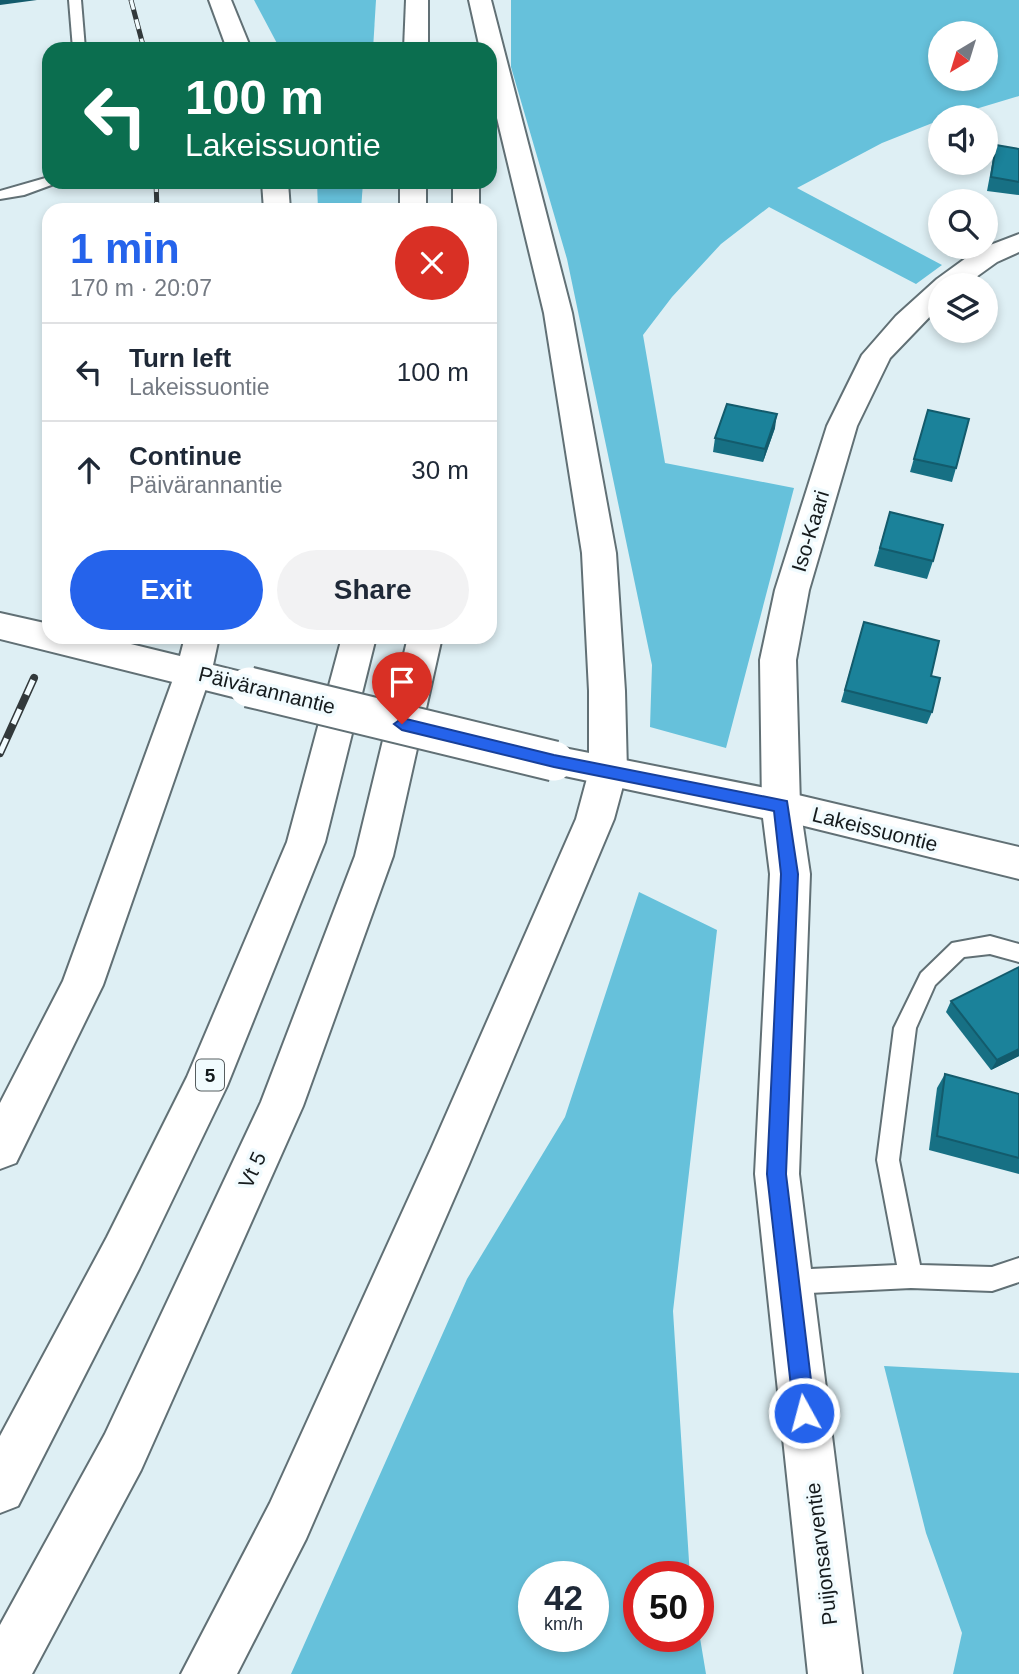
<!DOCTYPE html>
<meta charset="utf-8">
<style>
:root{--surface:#fff;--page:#f2f2f3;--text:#1f2937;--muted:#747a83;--line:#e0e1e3;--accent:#2563eb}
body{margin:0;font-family:Arial,sans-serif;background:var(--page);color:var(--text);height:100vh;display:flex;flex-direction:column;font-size:26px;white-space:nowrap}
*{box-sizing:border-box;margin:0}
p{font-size:23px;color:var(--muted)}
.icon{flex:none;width:38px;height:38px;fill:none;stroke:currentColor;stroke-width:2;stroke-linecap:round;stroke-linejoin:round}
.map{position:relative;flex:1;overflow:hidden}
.sheet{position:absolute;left:42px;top:203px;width:455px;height:441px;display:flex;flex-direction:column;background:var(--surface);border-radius:21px;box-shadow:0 4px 10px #0003}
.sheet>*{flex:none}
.hud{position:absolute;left:42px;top:42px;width:455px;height:147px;border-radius:21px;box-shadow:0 4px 10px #0003;background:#0b6e4f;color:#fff;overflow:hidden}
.needle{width:46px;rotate:218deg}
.tools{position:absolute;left:928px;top:21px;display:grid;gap:14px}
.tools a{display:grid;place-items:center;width:70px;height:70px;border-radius:50%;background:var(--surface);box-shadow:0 4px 10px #0003;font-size:35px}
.speed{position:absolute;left:518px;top:1561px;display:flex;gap:14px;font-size:35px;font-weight:700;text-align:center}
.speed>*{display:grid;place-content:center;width:91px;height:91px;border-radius:50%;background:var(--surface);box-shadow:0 4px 10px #0003;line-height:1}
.speed small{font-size:18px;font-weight:400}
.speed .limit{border:10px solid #d22;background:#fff;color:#111}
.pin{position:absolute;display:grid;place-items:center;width:60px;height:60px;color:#fff;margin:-72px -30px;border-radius:50% 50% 50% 0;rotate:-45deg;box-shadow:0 0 7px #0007}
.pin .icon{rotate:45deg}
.me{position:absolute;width:77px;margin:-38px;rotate:353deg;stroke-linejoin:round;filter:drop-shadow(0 0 5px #0008)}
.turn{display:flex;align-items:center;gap:24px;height:147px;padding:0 28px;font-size:32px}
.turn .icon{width:91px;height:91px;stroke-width:2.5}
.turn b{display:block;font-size:49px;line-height:60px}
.round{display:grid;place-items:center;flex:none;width:74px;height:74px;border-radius:37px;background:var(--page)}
.head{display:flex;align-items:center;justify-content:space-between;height:119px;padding:0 28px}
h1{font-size:42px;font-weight:700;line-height:52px;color:var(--accent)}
.cta{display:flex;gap:14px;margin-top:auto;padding:14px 28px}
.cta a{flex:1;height:80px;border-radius:42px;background:var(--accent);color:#fff;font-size:28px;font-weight:700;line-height:80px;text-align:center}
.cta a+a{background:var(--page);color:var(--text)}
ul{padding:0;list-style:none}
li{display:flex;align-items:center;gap:21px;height:98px;padding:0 28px;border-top:2px solid var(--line)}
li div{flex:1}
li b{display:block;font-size:26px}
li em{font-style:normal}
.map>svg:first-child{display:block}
.forest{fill:#66c1db;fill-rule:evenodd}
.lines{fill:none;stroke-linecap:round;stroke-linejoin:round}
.service-casing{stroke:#617075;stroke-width:4}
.minor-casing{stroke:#617075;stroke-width:4}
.tertiary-casing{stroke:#617075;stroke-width:4}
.secondary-casing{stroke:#617075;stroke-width:4}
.motorway-casing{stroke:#617075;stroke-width:4}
.service{fill:#fff;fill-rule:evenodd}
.minor{fill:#fff;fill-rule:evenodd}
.tertiary{fill:#fff;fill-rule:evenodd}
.secondary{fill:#fff;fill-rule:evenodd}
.motorway{fill:#fff;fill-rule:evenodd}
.rail-far1-casing{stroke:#32393b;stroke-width:5}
.rail-casing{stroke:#32393b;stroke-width:8}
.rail-far1{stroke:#f1fbfe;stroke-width:3.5;stroke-dasharray:10;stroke-linecap:butt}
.rail{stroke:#f1fbfe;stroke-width:5;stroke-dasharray:16;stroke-linecap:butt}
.secondary-bridge-casing{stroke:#617075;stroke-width:43;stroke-linecap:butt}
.secondary-bridge{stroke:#fff;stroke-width:39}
.wall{fill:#177084}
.shaded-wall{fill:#135b6c}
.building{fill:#1b829a;stroke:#135b6c;stroke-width:2}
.route{fill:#2563eb;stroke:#184099;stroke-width:2}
.labels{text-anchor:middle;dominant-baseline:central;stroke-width:7;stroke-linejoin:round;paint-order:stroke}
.shield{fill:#f1fbfe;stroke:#575e60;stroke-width:2}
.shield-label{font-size:19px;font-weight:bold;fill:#151b1d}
.street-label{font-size:21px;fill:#151b1d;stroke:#f1fbfe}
</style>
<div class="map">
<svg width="1019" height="1674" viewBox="0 0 1019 1674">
<rect width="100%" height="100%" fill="#deeff4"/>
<!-- forest -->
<g class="forest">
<polygon points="254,0 376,0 373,49 280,49"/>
<path d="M511,0h508v96l-70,21h-9v3l-58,23 -85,45 145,77 -26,19 -147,-77 -48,37 -49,53 -29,38 22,128 129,25 -68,260 -76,-21 2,-62 -85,-406 -56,-192zM940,33h45v46h-45z"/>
<polygon points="317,182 363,182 361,210 318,210"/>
<path d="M639,892l78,38 -44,381 17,266h-51v59h59v-10l8,48h-415l176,-395 98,-162zM534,1577h59v59h-59z"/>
<polygon points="884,1366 1019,1373 1019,1674 953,1674 962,1633 926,1533"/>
</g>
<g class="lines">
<defs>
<g id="service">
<polygon points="69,0 81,0 85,49 73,49"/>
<polygon points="49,177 49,182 55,182 54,184 24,195 0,199 0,191"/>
<polygon points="990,936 1019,944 1019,962 990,954 964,957 935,985 916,1028 899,1160 920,1265 992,1267 1019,1258 1019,1282 992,1291 911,1288 789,1294 781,1290 777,1282 781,1274 789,1270 897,1265 877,1160 894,1028 921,973 952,943"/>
</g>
<polygon id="minor" points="1019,234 1019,252 997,262 965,285 940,285 940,306 890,358 857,426 809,590 796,660 800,806 794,817 781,821 768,817 762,806 760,660 775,590 827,426 862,355 896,316 937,279 977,250"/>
<polygon id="tertiary" points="781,791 1019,847 1019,879 768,817 762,806 768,795"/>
<g id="secondary">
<polygon points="209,0 231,0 251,49 227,49"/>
<polygon points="262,182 288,182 290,210 264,210"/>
<polygon points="0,613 49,624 49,637 102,637 180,656 185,637 219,637 213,665 262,677 267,687 262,697 249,701 0,639"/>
<polygon points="554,746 781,791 794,795 800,806 810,874 799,1174 862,1674 808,1674 755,1174 770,874 763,818 541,771 535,761 541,751"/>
</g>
<g id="motorway">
<polygon points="406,0 428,0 428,49 404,49"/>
<polygon points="469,0 491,0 572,313 616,553 625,691 627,771 614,819 469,1164 306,1539 237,1674 181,1674 270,1503 431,1149 576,819 589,771 589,691 582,553 544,313 490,89 490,49 480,49"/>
<rect x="400" y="182" width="26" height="28"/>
<rect x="453" y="182" width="26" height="28"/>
<polygon points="342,637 376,637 325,842 227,1086 139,1269 18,1506 0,1513 0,1436 107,1237 187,1077 287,842"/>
<polygon points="408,637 442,637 393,856 303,1106 141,1470 32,1674 0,1674 0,1625 105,1434 261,1102 355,856"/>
<polygon points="194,658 207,662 212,671 103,985 16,1163 0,1169 0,1103 63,981 176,671 181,662"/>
</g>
</defs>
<!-- service casing -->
<use href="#service" class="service-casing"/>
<!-- minor casing -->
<use href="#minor" class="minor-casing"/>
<!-- tertiary casing -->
<use href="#tertiary" class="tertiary-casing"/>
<!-- secondary casing -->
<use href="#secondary" class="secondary-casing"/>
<!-- motorway casing -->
<use href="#motorway" class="motorway-casing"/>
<!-- service -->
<use href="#service" class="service"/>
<!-- minor -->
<use href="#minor" class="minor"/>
<!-- tertiary -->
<use href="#tertiary" class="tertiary"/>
<!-- secondary -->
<use href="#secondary" class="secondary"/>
<!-- motorway -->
<use href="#motorway" class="motorway"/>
<defs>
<g id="rail-far1">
<polyline points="131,0 144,49"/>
<polyline points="156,182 157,210"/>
</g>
<polyline id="rail" points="0,753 34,678"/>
</defs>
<!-- rail-far1 casing -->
<use href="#rail-far1" class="rail-far1-casing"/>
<!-- rail casing -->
<use href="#rail" class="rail-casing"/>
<!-- rail-far1 -->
<use href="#rail-far1" class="rail-far1"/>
<!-- rail -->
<use href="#rail" class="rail"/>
<defs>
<polyline id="secondary-bridge" points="249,687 554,761"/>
</defs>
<!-- secondary-bridge casing -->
<use href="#secondary-bridge" class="secondary-bridge-casing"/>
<!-- secondary-bridge -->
<use href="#secondary-bridge" class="secondary-bridge"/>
</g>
<!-- wall -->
<g class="wall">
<polygon points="996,145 1019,149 1019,195 987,191 993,159"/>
<polygon points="928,410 956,468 952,482 910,472"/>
<polygon points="775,428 763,462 713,452 715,438"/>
<polygon points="890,512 933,561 927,579 874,566"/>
<polygon points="864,622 931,676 932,712 927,724 841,702"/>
<polygon points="1019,967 1019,1056 991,1070 946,1012 951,1001"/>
<polygon points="945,1074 1019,1094 1019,1174 929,1150 937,1088"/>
</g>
<!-- shaded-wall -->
<g class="shaded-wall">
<polygon points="0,0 37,0 0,5"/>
<polygon points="777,414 775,428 763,462 765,449"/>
<polygon points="1019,1049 1019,1056 991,1070 997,1060"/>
</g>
<!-- building -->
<g class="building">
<polygon points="996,145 1019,149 1019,182 991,177"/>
<polygon points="727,404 777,414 765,449 715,438"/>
<polygon points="928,410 969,419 956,468 914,459"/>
<polygon points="890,512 943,525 933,561 880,548"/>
<polygon points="864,622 939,641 931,676 940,678 932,712 845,690"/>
<polygon points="1019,967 1019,1049 997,1060 951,1001"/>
<polygon points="945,1074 1019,1094 1019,1158 937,1136"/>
</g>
<!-- route -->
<polygon class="route" points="402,718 554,755 787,801 798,874 786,1174 815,1413 812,1420 804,1423 797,1420 794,1413 767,1174 781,874 774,811 554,767 402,730 394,724"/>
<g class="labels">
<!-- shield labels -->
<rect class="shield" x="196" y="1059.5" width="28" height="31" rx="5"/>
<g class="shield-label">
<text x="210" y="1075">5</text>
</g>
<!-- street labels -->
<g class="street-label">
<text transform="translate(810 531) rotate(-73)">Iso-Kaari</text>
<text transform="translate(267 690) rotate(14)">Päivärannantie</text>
<text transform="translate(875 829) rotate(14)">Lakeissuontie</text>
<text transform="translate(252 1170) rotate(-65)">Vt 5</text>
<text transform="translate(821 1554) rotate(-97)">Puijonsarventie</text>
</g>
</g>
</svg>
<div class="tools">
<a><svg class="needle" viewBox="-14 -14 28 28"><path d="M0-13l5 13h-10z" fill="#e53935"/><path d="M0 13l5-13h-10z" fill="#747a83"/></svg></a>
<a><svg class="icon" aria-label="sound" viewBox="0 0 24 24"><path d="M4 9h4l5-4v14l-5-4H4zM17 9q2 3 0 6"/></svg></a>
<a><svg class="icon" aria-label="search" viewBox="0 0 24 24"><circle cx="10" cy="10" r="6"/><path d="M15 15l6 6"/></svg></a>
<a><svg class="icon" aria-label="layers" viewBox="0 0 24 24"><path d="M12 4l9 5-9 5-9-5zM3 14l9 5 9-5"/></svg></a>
</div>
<div class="speed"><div>42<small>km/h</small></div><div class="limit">50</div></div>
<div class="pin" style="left:402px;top:724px;background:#d93025"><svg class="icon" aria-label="arrive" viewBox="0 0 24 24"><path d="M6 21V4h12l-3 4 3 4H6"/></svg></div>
<svg class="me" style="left:804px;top:1413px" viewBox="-20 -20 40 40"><circle r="17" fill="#2563eb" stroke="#fff" stroke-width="3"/><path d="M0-11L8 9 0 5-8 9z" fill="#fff"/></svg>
<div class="hud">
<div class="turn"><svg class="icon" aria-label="left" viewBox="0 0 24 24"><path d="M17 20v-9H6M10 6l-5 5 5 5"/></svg><div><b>100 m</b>Lakeissuontie</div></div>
</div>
<section class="sheet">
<div class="head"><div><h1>1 min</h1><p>170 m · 20:07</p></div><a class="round" style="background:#d93025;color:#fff"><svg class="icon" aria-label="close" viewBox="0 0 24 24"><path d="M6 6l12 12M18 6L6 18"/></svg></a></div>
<ul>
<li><svg class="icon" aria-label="left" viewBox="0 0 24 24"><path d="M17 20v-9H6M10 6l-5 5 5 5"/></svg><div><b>Turn left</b><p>Lakeissuontie</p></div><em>100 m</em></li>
<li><svg class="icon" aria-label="ahead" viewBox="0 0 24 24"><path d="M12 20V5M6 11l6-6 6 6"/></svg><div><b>Continue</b><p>Päivärannantie</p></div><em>30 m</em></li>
</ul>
<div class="cta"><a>Exit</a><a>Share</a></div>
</section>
</div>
